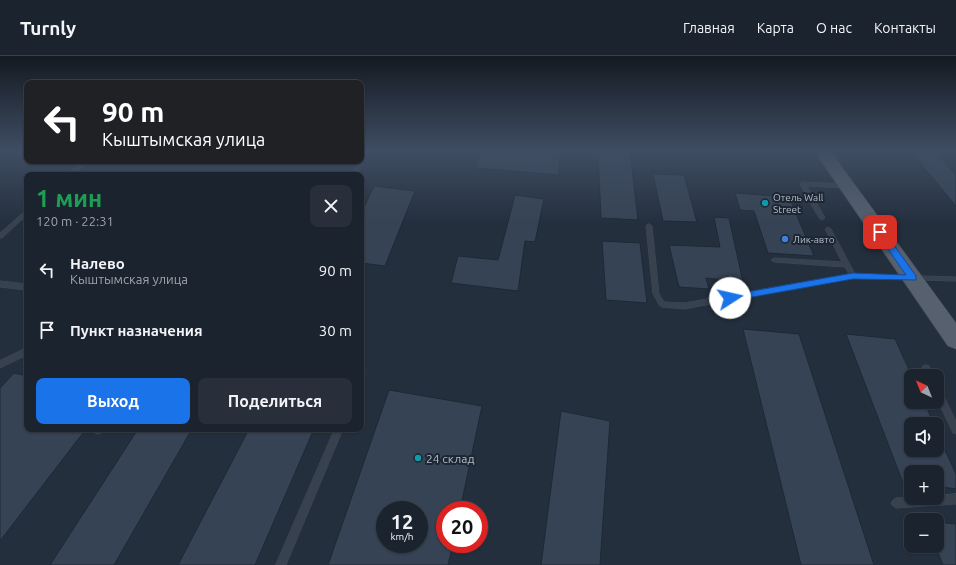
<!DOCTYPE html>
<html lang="ru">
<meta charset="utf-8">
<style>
:root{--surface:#1b232e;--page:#282f3a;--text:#f1f3f6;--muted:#a0a4aa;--line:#39404a;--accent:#1a73e8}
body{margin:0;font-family:Ubuntu,sans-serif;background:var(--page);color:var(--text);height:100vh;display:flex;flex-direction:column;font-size:15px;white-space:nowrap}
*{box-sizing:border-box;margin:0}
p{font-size:13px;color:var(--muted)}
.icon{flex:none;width:22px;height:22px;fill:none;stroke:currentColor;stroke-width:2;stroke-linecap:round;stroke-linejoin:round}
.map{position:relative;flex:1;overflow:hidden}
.side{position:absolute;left:24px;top:116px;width:340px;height:260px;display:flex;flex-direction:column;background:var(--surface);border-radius:8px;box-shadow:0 1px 3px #0004,0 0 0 1px var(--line)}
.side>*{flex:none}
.top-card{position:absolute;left:24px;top:24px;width:340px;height:84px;border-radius:8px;box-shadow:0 1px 3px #0004,0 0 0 1px var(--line);background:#202124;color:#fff;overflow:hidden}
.needle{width:26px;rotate:317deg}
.fabs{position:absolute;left:904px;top:313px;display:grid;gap:8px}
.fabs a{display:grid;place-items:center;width:40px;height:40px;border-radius:8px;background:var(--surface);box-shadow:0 1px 3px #0004,0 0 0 1px var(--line);font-size:20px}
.speed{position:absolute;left:376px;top:445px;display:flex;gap:8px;font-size:20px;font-weight:700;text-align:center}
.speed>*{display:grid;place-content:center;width:52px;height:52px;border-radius:50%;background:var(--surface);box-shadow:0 1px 3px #0004,0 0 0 1px var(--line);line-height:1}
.speed small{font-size:10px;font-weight:400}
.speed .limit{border:6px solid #d22;background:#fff;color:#111}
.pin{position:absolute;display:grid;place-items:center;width:34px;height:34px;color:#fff;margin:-17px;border-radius:8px;box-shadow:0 2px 6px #0006}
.me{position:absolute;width:44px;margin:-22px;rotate:80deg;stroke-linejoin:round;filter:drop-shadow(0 0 3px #0008)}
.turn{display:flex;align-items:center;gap:14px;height:84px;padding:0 12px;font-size:18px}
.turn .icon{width:52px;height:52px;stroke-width:2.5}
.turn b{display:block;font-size:28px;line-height:34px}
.round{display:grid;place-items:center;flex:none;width:42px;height:42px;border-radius:8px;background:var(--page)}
.head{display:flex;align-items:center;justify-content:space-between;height:68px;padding:0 12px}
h1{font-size:24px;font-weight:700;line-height:30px;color:#1e9e55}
.cta{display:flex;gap:8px;margin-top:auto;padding:8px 12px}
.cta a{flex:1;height:46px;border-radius:8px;background:var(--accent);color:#fff;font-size:16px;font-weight:700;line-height:46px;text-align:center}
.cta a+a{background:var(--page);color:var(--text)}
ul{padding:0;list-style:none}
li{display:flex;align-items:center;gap:12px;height:60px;padding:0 12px}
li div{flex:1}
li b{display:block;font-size:15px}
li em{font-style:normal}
header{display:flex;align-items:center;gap:24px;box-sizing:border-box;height:56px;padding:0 20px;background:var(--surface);border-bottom:1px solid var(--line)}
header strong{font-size:19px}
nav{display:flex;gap:22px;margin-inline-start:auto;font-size:14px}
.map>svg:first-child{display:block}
.building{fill:#364354;stroke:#1f2835;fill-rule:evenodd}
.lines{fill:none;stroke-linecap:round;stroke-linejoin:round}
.lane-casing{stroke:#414a57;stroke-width:1}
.primary-casing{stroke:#414a57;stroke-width:1}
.lane{fill:#38414e;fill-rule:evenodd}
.primary{fill:#56606e;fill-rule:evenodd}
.route{fill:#1a73e8;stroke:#114b97}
.culture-dot{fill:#0f9aa8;stroke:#1d2633;stroke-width:1.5}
.shop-dot{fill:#3f7fe0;stroke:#1d2633;stroke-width:1.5}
.labels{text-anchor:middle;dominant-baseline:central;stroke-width:4;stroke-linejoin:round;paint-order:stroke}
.poi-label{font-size:10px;fill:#b4bcc9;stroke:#1d2633;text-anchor:start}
.near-poi-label{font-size:12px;fill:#b4bcc9;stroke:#1d2633;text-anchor:start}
</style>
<header>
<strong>Turnly</strong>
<nav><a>Главная</a><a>Карта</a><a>О нас</a><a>Контакты</a></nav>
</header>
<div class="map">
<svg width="956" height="509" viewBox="0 0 956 509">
<rect width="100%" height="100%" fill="#242f3e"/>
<!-- building -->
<g class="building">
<polygon points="479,96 560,96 559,119 476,112"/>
<polygon points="598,96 630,96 638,164 601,162"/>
<polygon points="911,96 936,96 956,119 956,150"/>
<polygon points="653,118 684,119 697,166 663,165"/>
<polygon points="374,130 415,135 385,210 361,207 361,158"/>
<polygon points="735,137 789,141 814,200 768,197 754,155 740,154"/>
<polygon points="515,139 544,143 535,186 525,185 518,235 451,227 458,200 498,204"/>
<polygon points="714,161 729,162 743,226 706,222 709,233 679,231 669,189 720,191"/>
<polygon points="602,185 640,187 647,247 606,244"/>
<polygon points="743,273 799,278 874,509 801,509"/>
<polygon points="846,278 895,283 911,318 911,346 924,346 934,368 911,368 911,394 945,394 956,418 956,433 937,430 937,416 911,416 911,440 908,440"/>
<polygon points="14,317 27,320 27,373 86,373 0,485 0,332"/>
<path d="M389,334l93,16 -22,104h-15v34h8l-5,21h-120zM385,454h34v34h-34z"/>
<polygon points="561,355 610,365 600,509 541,509"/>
<polygon points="138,373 192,373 114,509 50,509"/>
<polygon points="249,373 314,373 255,509 178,509"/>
<polygon points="937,466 956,468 956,509 943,509 937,494"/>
</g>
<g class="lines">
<defs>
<g id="lane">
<polygon points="362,96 368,96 357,119 351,119 358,105 361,105 361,99"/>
<polygon points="83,105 100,105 99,106 85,109 73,119 67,119"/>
<polygon points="803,126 847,128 850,130 847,132 807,130 825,162 822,164 819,162 800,128"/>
<polygon points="27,154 27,159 2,182 0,182 0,177 25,155"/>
<polygon points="649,168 652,170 659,238 664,246 684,247 849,218 845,211 774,206 771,204 774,202 842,206 825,173 828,171 831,173 855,218 956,221 956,225 853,222 684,253 662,251 660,250 653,238 646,170"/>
<polygon points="0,225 27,228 27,234 0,231"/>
<polygon points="27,292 27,299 0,312 0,305"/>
<polygon points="926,309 929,310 933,320 925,320 922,312 923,310"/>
<path d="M361,310l3,1c1,3 1,8 0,11l-3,1z"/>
<polygon points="937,332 940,333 956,365 956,378 953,377 937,343"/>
<polygon points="94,373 103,373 101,377 98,378 95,377"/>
<polygon points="335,373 343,373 286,509 276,509"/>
<polygon points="956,438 956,448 896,452 893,450 891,447 893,444 896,442 937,442 937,440"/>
</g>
<polygon id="primary" points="815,96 831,96 956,267 956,293 948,290"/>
</defs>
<!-- lane casing -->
<use href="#lane" class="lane-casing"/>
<!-- primary casing -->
<use href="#primary" class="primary-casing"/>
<!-- lane -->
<use href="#lane" class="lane"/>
<!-- primary -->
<use href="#primary" class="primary"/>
</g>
<!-- sky -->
<linearGradient id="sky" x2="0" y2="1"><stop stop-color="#141a22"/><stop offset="0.57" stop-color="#3f4d63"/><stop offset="1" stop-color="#3f4d63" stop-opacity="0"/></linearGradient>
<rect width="956" height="167" fill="url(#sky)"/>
<!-- route -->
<polygon class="route" points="880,173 883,174 916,220 916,224 853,223 730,245 725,242 730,239 853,217 906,219 876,176"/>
<!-- markers -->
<g class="culture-dot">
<circle cx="765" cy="147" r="4"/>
<circle cx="418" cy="402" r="4"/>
</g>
<circle class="shop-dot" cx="785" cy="183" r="4"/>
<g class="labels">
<!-- poi labels -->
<g class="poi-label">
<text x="773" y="141">Отель Wall<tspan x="773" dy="12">Street</tspan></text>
<text x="793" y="183">Лик-авто</text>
</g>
<!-- near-poi labels -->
<g class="near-poi-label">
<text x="426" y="402">24 склад</text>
</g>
</g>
</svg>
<div class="fabs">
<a><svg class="needle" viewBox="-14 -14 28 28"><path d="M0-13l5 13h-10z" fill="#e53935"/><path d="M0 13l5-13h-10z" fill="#a0a4aa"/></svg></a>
<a><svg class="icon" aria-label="sound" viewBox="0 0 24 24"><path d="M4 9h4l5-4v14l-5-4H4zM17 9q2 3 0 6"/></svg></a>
<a>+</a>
<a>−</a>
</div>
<div class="speed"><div>12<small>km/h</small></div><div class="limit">20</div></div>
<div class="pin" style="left:880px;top:176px;background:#d93025"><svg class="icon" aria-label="arrive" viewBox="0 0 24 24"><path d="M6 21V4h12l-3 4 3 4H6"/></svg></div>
<svg class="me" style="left:730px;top:242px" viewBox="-20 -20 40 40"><circle r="19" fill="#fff"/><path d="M0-13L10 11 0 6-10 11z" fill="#1a73e8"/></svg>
<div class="top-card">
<div class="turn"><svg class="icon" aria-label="left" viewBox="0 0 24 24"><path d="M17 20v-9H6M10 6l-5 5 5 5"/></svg><div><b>90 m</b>Кыштымская улица</div></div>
</div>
<section class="side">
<div class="head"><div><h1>1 мин</h1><p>120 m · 22:31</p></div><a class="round"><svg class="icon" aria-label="close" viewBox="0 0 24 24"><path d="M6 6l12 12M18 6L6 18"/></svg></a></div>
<ul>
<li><svg class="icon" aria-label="left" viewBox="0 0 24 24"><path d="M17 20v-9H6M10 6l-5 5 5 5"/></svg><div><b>Налево</b><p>Кыштымская улица</p></div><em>90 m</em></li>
<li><svg class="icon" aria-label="arrive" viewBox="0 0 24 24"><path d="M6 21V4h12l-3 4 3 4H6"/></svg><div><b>Пункт назначения</b></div><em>30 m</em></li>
</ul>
<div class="cta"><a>Выход</a><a>Поделиться</a></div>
</section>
</div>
